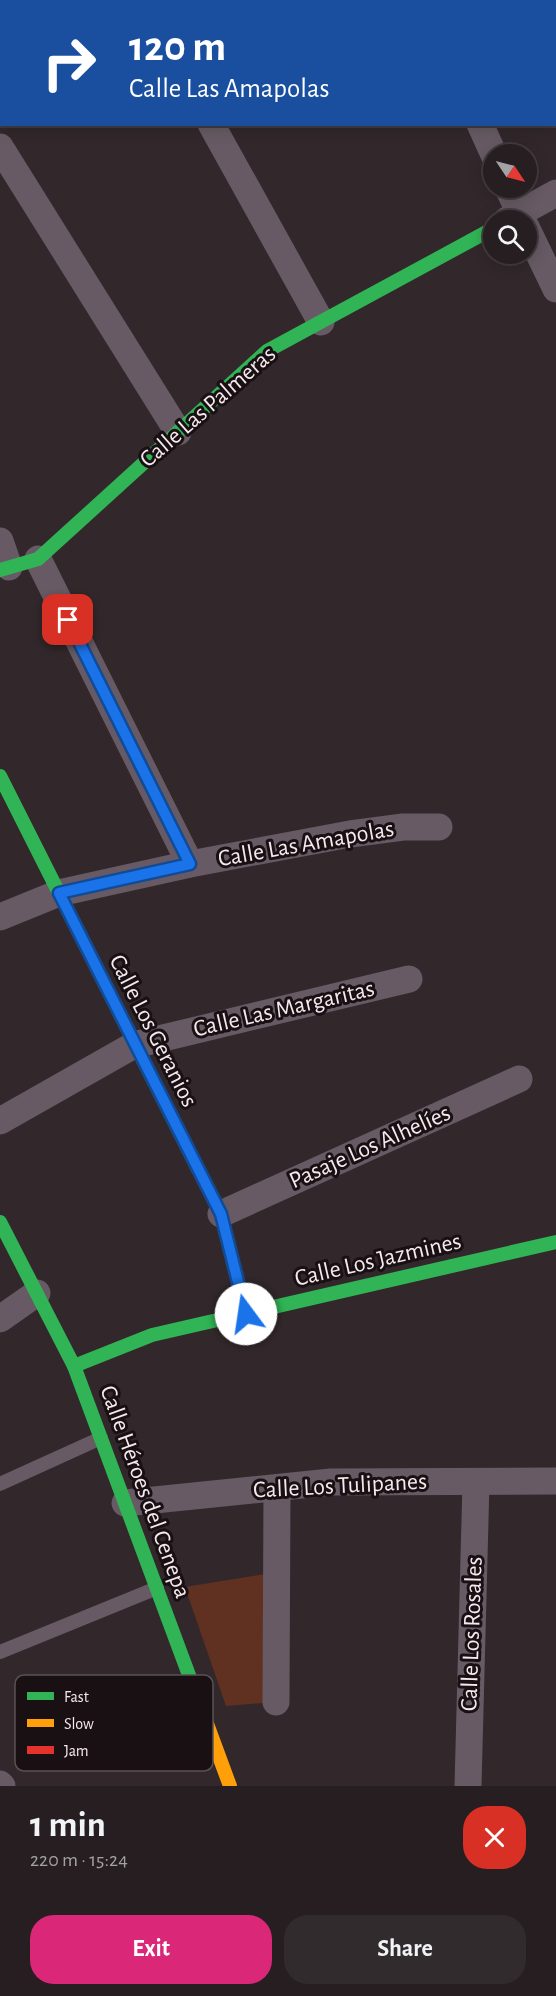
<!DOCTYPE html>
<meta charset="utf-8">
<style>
:root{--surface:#261e20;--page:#322b2d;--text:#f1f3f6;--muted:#a4a2a5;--line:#423c3e;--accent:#db2777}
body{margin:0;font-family:"Alegreya Sans",sans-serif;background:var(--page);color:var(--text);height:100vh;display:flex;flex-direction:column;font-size:22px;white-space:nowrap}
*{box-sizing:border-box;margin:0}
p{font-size:20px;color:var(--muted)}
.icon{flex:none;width:33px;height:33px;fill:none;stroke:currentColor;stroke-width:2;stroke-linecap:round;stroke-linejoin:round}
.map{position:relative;height:1786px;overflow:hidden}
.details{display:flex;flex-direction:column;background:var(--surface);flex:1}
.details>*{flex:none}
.guide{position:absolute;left:0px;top:0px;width:556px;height:126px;box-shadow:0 3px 15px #0003,0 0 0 2px var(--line);background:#1a4fa0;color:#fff;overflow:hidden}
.needle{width:39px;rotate:125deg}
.controls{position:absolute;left:483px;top:144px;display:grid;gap:12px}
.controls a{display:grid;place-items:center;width:54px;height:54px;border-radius:50%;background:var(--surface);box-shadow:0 3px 15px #0003,0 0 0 2px var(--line);font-size:30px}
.pin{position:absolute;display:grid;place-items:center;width:51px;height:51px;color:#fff;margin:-26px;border-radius:12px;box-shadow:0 3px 9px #0006}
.me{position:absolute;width:66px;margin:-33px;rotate:346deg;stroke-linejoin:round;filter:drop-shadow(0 0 4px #0008)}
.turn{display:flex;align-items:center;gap:21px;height:126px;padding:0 30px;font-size:27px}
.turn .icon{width:78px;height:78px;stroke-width:2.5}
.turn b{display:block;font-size:42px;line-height:51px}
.round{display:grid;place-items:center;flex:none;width:63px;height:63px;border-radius:24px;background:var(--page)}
.head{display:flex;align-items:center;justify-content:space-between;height:102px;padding:0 30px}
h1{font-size:36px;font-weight:700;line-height:45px}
.primary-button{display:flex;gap:12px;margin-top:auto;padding:12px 30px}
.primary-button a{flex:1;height:69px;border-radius:24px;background:var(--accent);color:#fff;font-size:24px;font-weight:700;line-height:69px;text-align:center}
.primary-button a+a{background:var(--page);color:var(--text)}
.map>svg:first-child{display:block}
.green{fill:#603121}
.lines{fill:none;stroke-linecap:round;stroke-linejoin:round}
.lane{stroke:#675a64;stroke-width:14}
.street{stroke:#675a64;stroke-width:27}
.fast{stroke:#30b455;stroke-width:14}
.slow{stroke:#ff9f0a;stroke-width:14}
.jam{stroke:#e5322d;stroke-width:14}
.route-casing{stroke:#114b97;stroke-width:15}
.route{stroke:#1a73e8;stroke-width:10}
.labels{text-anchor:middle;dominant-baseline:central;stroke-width:6;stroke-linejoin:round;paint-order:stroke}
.street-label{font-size:24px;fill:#f5e9ed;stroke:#181013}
.key{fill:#181013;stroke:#5a5154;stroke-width:1.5}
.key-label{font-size:16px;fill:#f5e9ed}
</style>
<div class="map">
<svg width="556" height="1786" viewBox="0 0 556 1786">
<rect width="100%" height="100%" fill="#32282b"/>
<!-- green -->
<polygon class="green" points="277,1572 276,1702 226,1706 185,1587"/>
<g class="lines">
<!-- lane -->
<g class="lane">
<polyline points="0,1484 101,1438"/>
<polyline points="0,1652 157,1588"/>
</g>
<!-- street -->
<g class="street">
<polyline points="424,0 424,2"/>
<polyline points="211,124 321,322"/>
<polyline points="480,124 494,155"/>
<polyline points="0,147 178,432"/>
<polyline points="508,188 523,220"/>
<polyline points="507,220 556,193"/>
<polyline points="526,227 556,289"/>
<polyline points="0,541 9,567"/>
<polyline points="38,559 190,864"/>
<polyline points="0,917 59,893 190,864 350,834 403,827 439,827"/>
<polyline points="0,1121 134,1045 409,979"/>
<polyline points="221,1214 519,1079"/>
<polyline points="0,1319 37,1293"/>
<polyline points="125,1503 331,1482 556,1481"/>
<polyline points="276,1702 277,1488"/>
<polyline points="0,1784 2,1786"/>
<polyline points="468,1786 476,1482"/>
</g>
<!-- fast -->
<g class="fast">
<polyline points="113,0 130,2"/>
<polyline points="0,570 38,559 267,351 494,228"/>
<polyline points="0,776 198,1169"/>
<polyline points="0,1222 74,1366 196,1694"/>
<polyline points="74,1366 152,1335 556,1242"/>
</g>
<!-- slow -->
<polyline class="slow" points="196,1694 230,1786"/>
<!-- jam -->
<polyline class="jam" points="198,1169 221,1214 246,1314"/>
</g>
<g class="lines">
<defs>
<polyline id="route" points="68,620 190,864 59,893 221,1214 246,1314"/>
</defs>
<!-- route casing -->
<use href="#route" class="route-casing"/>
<!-- route -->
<use href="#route" class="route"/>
</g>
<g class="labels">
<!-- street labels -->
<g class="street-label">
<text transform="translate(208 407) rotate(-41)">Calle Las Palmeras</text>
<text transform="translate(306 844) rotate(-10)">Calle Las Amapolas</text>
<text transform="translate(284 1009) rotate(-13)">Calle Las Margaritas</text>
<text transform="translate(153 1031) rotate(63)">Calle Los Geranios</text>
<text transform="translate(370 1147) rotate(-24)">Pasaje Los Alhelíes</text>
<text transform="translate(378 1260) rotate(-13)">Calle Los Jazmines</text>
<text transform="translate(340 1486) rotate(-3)">Calle Los Tulipanes</text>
<text transform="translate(145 1492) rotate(70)">Calle Héroes del Cenepa</text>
<text transform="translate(472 1634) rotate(-88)">Calle Los Rosales</text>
</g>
</g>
<!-- legend -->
<rect x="15" y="1675" width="198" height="96" rx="9" class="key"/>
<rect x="27" y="1692" width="27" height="8" fill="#30b455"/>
<rect x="27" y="1719" width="27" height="8" fill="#ff9f0a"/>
<rect x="27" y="1746" width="27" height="8" fill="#e5322d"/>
<g class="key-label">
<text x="64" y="1702">Fast</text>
<text x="64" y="1729">Slow</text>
<text x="64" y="1756">Jam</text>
</g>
</svg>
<div class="controls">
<a><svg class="needle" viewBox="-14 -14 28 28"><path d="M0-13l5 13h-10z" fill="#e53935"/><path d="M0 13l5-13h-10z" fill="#a4a2a5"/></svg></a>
<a><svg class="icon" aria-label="search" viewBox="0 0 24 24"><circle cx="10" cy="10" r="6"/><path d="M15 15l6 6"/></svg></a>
</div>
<div class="pin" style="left:68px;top:620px;background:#d93025"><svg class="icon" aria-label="arrive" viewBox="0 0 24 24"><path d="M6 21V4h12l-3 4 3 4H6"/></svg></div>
<svg class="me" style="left:246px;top:1314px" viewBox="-20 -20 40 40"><circle r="19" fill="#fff"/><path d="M0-13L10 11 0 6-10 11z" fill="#1a73e8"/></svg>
<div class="guide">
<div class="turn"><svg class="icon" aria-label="right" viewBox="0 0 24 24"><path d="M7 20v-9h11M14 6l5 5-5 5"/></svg><div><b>120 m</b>Calle Las Amapolas</div></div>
</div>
</div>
<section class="details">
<div class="head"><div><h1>1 min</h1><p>220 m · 15:24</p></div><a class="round" style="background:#d93025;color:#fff"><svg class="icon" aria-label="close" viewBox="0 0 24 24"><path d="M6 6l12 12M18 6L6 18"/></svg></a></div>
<div class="primary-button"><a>Exit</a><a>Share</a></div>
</section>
